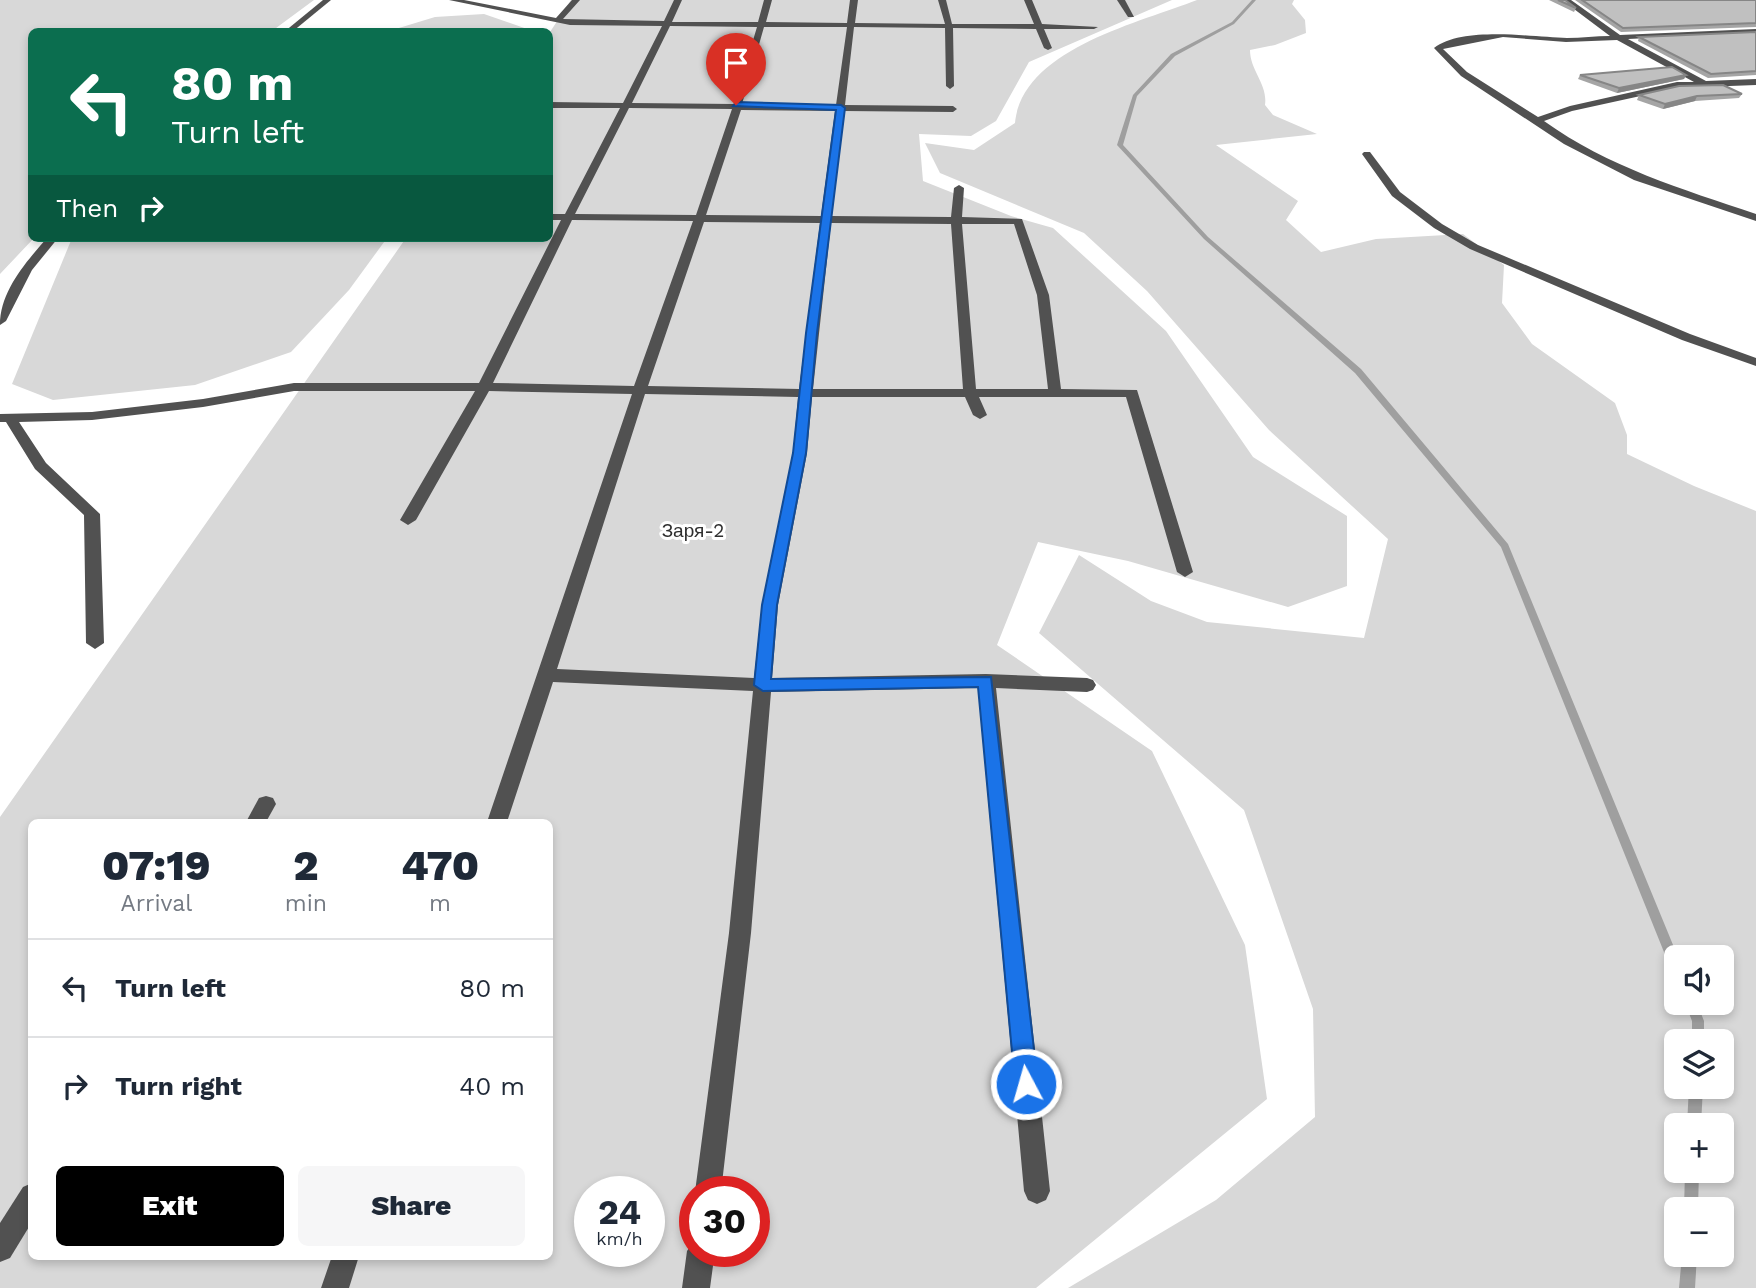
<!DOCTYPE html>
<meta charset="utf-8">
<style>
:root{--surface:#fff;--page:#f6f6f7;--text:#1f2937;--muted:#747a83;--line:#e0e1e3;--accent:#000}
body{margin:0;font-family:"Work Sans",sans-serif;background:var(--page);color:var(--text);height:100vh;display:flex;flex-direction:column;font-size:26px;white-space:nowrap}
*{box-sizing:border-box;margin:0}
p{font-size:23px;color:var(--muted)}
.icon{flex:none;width:38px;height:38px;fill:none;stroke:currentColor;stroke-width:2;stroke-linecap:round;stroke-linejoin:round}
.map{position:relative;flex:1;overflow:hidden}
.panel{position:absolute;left:28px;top:819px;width:525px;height:441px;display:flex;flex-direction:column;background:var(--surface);border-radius:10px;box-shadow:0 4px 10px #0003}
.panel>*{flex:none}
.banner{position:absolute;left:28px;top:28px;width:525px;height:214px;border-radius:10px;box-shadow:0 4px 10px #0003;background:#0b6e4f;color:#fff;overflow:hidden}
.fabs{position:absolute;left:1664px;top:945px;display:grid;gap:14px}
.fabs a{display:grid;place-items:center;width:70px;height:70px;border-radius:10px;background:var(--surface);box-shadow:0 4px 10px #0003;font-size:35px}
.speed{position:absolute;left:574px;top:1176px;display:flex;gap:14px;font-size:35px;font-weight:700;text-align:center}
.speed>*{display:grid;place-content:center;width:91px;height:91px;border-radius:50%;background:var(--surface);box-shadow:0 4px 10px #0003;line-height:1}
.speed small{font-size:18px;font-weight:400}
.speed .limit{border:10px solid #d22;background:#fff;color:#111}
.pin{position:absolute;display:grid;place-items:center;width:60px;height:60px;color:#fff;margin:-72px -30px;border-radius:50% 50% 50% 0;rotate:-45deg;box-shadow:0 0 7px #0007}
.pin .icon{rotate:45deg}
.me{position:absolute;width:77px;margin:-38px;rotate:354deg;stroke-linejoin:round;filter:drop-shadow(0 0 5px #0008)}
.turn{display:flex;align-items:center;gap:24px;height:147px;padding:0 28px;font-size:32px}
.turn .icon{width:91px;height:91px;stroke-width:2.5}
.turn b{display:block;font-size:49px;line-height:60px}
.then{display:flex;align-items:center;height:66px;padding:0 28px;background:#0003;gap:14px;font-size:26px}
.eta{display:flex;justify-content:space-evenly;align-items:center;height:119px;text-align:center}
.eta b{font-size:42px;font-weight:800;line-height:49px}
.button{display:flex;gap:14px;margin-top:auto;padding:14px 28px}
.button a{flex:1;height:80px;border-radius:10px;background:var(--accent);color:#fff;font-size:28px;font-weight:800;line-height:80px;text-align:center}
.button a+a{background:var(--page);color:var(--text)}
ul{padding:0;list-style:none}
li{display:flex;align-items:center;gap:21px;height:98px;padding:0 28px;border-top:2px solid var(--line)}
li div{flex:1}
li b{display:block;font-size:26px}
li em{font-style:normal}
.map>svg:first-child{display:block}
.green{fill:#d8d8d8;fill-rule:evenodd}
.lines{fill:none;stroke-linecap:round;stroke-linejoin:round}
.stream{fill:#9f9f9f;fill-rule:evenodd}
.minor{fill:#515151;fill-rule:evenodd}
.wall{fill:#a5a5a5}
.shaded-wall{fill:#868686}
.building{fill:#c0c0c0;stroke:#868686;stroke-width:2}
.route{fill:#1a73e8;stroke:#114b97;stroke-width:2}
.labels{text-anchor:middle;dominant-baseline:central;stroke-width:6;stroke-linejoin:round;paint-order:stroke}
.park-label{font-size:19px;fill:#2f2f2f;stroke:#fff}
</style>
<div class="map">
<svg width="1756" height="1288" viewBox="0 0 1756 1288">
<rect width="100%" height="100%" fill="#fff"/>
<!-- green -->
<g class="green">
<polygon points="0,0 314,0 272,31 32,32 32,238 34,238 0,274"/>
<path d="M571,0h601l-143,62 -33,59 -25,15 -52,-2 4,47 88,35 42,12 113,103 87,126 94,59v70l-59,21 -160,-46 -90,-19 -41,103 155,106 93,194 22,154 -231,189h-1036v-471l406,-579h144v-206zM32,822h518v434h-518zM590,1192h59v59h-59zM695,1192h59v59h-59z"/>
<path d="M1197,0h97l-2,4 13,16 1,13 -31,12 -25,5c0,21 18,34 15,55l8,10 44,19 -101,11 82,56 -12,19 35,32 55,-13 87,-5 41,31 -2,38 30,41 83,59 12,32v19l67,32 62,25v777h-688l148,-88 99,-83 -2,-108 -69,-199 -205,-177 40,-78 72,46 56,21 157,16 24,-99 -119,-109 -122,-139 -63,-58 -144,-60 -15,-30 49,7 41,-27c7,-74 124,-100 182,-123zM1676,957h46v46h-46zM1676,1041h46v46h-46zM1676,1125h46v46h-46zM1676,1209h46v46h-46z"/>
<polygon points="484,14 530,30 389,31 435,17"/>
<polygon points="72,238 387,238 349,290 291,352 195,385 53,400 12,384"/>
</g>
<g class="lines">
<!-- stream -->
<g class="stream">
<polygon points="1252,0 1256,0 1234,24 1175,56 1137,96 1123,145 1208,237 1361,369 1508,544 1678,957 1676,957 1676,973 1672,971 1670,967 1501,547 1355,373 1204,239 1117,145 1133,95 1171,54 1232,22"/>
<polygon points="1685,1003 1697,1003 1704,1021 1704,1041 1692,1041 1692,1021"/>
<polygon points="1689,1087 1703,1087 1701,1125 1687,1125"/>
<polygon points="1685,1171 1699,1171 1698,1209 1684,1209"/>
<polygon points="1682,1255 1697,1255 1695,1288 1679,1288"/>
</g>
<!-- minor -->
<g class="minor">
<polygon points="323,0 331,0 292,32 284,32"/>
<path d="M449,0h15l92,18 16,-18h8l-17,19 101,2 10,-21h8l-10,22h86l6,-22h8l-6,22 81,1 3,-23h8l-3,23 90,1 -7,-24h8l6,24h82l-10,-24h8l10,24 56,3 -4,2h-50l8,19 -4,2 -4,-2 -8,-19 -83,-1 1,58 -4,3 -4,-3 -1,-58 -91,-1 -9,78 108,1 4,3 -4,3 -109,-1 -13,105 120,1 3,-29 5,-3 5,3 -2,29 60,2 27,76 12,94 76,1 56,182 -8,5 -8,-5 -51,-175h-147l8,18 -7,4 -7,-4 -8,-18h-153l-5,56 -29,152 -6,73 214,-4 101,4 6,2 3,5 -3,5 -6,2 -91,-4 54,503 -4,9 -9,4 -9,-4 -4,-9 -46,-503 -207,4 -20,241 -30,259h-26l34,-259 24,-242 -200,-9 -46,140h-20l145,-428 -143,-3 -73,129 -8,5 -8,-5 75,-129h-181l-91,16 -111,13 -73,2 27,41 54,51 4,129 -9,6 -9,-6 -2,-128 -49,-46 -29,-47h-6v-8l92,-2 111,-13 91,-16h185l82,-163h-11v-6h15l55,-106h-70v-6l73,1 39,-77 -92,-1zM670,26l87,1 -23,77 -102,-1zM764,27h83l-11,78 -94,-1zM629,108l103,1 -36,106 -121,-1zM741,110l94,1 -14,105 -115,-1zM572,220l121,1 -59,165 -141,-3zM704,222l116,1 -21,166 -151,-3zM831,223l120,1 12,165h-150zM962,224h52l23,71 11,94h-72zM645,394l153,3 -5,56 -31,152 -8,73 -197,-9z"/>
<polygon points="1117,0 1125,0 1134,17 1128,17"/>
<path d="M1562,0h9l49,35 136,-6v4l-128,6 78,42 50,-2v6l-79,3 -105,23 -28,10c64,46 138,68 212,93v7l-122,-41 -70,-36 -103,-68 -27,-28c29,-22 98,-11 133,-10 14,0 29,-2 43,-2zM1503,37l63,5 51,-2 77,42h-17l-107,24 -32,11 -71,-45 -24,-23z"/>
<polygon points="1364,152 1370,152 1400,192 1442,224 1478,245 1690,334 1756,358 1756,366 1682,340 1470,249 1434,228 1392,196 1362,154"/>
<path d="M47,238h11l-26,32 -26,51 -6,4c0,-34 26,-63 47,-87z"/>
<polygon points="266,796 273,798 276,804 266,822 246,822 259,798"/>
<polygon points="32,1183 32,1222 10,1258 0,1262 0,1223 23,1187"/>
<polygon points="695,1240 695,1251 715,1251 710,1288 682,1288 687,1251"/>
<polygon points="332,1256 359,1256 349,1288 321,1288"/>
</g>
</g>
<!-- wall -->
<g class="wall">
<polygon points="1525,0 1565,0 1576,8 1574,12 1549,0"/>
<polygon points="1575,0 1756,0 1756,27 1621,32"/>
<polygon points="1756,32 1756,75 1708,78 1638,41 1639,37"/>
<polygon points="1580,75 1686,75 1684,79 1617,93 1578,79"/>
<polygon points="1742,94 1739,98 1695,101 1663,109 1637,100 1639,95"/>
</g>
<!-- shaded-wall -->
<g class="shaded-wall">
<polygon points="1686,75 1684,79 1617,93 1619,88"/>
<polygon points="1697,96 1695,101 1663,109 1665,104"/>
</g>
<!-- building -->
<g class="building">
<polygon points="1558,0 1565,0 1576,8"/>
<polygon points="1582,0 1756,0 1756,23 1623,28"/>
<polygon points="1756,32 1756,71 1711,74 1639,37"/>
<polygon points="1672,67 1686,75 1619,88 1580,75"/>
<polygon points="1723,85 1742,94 1697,96 1665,104 1639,95 1679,86"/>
</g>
<!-- route -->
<polygon class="route" points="736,102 841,105 845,108 817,333 806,453 777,605 771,679 991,677 1038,1084 1034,1092 1026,1095 1018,1092 1015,1084 978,687 763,691 754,685 762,605 793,453 806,333 836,110 733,106"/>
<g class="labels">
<!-- park labels -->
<g class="park-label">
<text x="693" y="530">Заря-2</text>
</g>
</g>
</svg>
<div class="fabs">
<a><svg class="icon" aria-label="sound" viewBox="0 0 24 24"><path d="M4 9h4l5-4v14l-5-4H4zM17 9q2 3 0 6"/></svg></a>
<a><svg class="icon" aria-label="layers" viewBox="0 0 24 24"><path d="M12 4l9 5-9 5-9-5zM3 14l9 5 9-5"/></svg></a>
<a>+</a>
<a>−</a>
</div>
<div class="speed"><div>24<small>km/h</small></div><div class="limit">30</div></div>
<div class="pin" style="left:736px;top:105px;background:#d93025"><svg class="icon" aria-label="arrive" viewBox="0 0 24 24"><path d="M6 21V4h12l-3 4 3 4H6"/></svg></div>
<svg class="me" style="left:1026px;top:1084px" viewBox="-20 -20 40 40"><circle r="17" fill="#1a73e8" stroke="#fff" stroke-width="3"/><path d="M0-11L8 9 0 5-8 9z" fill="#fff"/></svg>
<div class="banner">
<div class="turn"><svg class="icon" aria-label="left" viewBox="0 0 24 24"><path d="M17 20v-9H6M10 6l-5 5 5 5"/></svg><div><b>80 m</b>Turn left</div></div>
<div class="then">Then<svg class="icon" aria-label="right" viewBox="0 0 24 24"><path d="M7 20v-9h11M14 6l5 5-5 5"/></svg></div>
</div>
<section class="panel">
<div class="eta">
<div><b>07:19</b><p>Arrival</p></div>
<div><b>2</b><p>min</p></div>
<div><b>470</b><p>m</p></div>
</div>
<ul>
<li><svg class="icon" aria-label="left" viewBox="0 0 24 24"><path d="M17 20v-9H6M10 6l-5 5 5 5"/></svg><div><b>Turn left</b></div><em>80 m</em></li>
<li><svg class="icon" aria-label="right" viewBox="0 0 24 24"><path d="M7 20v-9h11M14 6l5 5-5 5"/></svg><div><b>Turn right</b></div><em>40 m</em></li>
</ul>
<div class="button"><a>Exit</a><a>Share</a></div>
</section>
</div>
